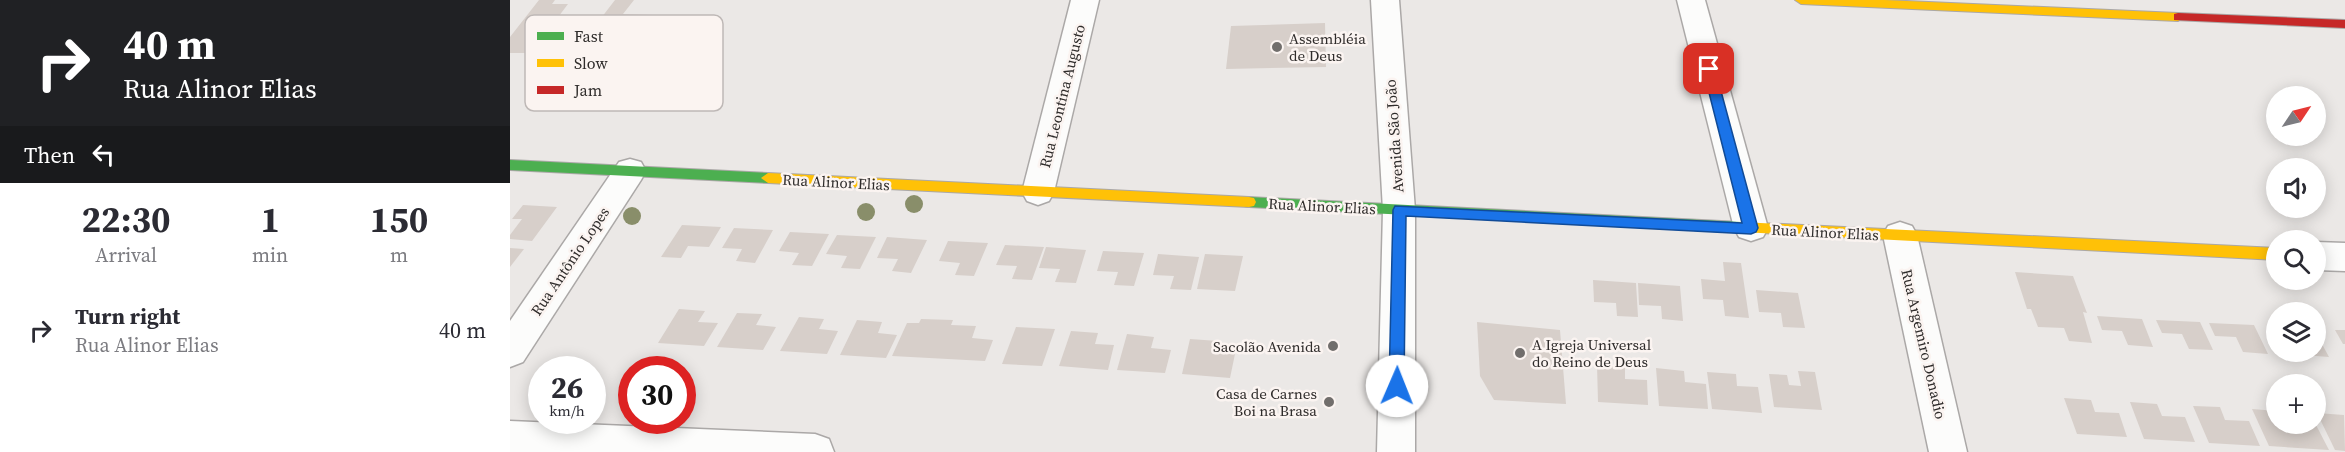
<!DOCTYPE html>
<meta charset="utf-8">
<style>
:root{--surface:#fff;--page:#f2f2f3;--text:#2b2b33;--muted:#7c7c81}
body{margin:0;font-family:"Source Serif 4",serif;background:var(--page);color:var(--text);height:100vh;display:flex;flex-direction:column;font-size:22px;white-space:nowrap}
*{box-sizing:border-box;margin:0}
p{font-size:20px;color:var(--muted)}
.icon{flex:none;width:33px;height:33px;fill:none;stroke:currentColor;stroke-width:2;stroke-linecap:round;stroke-linejoin:round}
.map{position:relative;flex:1;overflow:hidden}
.sheet{display:flex;flex-direction:column;background:var(--surface);width:510px}
.sheet>*{flex:none}
.hud{background:#202124;color:#fff;overflow:hidden}
.needle{width:39px;rotate:55deg}
.tools{position:absolute;left:1756px;top:86px;display:grid;gap:12px}
.tools a{display:grid;place-items:center;width:60px;height:60px;border-radius:50%;background:var(--surface);box-shadow:0 3px 15px #0003;font-size:30px}
.speed{position:absolute;left:18px;top:356px;display:flex;gap:12px;font-size:30px;font-weight:700;text-align:center}
.speed>*{display:grid;place-content:center;width:78px;height:78px;border-radius:50%;background:var(--surface);box-shadow:0 3px 15px #0003;line-height:1}
.speed small{font-size:15px;font-weight:400}
.speed .limit{border:9px solid #d22;background:#fff;color:#111}
.pin{position:absolute;display:grid;place-items:center;width:51px;height:51px;color:#fff;margin:-26px;border-radius:12px;box-shadow:0 3px 9px #0006}
.me{position:absolute;width:66px;margin:-33px;rotate:1deg;stroke-linejoin:round;filter:drop-shadow(0 0 4px #0008)}
.turn{display:flex;align-items:center;gap:21px;height:126px;padding:0 24px;font-size:27px}
.turn .icon{width:78px;height:78px;stroke-width:2.5}
.turn b{display:block;font-size:42px;line-height:51px}
.then{display:flex;align-items:center;height:57px;padding:0 24px;background:#0003;gap:12px;font-size:22px}
.eta{display:flex;justify-content:space-evenly;align-items:center;height:102px;text-align:center}
.eta b{font-size:36px;font-weight:700;line-height:42px}
ul{padding:0;list-style:none}
li{display:flex;align-items:center;gap:18px;height:90px;padding:0 24px}
li div{flex:1}
li b{display:block;font-size:22px}
li em{font-style:normal}
main{display:flex;flex:1;min-height:0}
.map>svg:first-child{display:block}
.building{fill:#d7cfca}
.lines{fill:none;stroke-linecap:round;stroke-linejoin:round}
.street-casing{stroke:#aba8a7;stroke-width:3}
.fast-casing{stroke:#aba8a7;stroke-width:2}
.slow-casing{stroke:#aba8a7;stroke-width:2}
.jam-casing{stroke:#aba8a7;stroke-width:2}
.street{fill:#fcfcfb;fill-rule:evenodd}
.fast{fill:#4caf50;fill-rule:evenodd}
.slow{fill:#ffc107;fill-rule:evenodd}
.jam{fill:#c62828;fill-rule:evenodd}
.tree{fill:#898e6a}
.route{fill:#1a73e8;stroke:#114b97;stroke-width:1.5}
.poi-dot{fill:#716e6c;stroke:#fbf4f1;stroke-width:2}
.labels{text-anchor:middle;dominant-baseline:central;stroke-width:5;stroke-linejoin:round;paint-order:stroke}
.poi-label{font-size:15px;fill:#2f2c2b;stroke:#fbf4f1;text-anchor:start}
.street-label{font-size:15px;fill:#2f2c2b;stroke:#fbf4f1}
.key{fill:#fbf4f1;stroke:#beb8b6;stroke-width:1.5}
.key-label{font-size:16px;fill:#2f2c2b}
</style>
<main>
<section class="sheet">
<div class="hud">
<div class="turn"><svg class="icon" aria-label="right" viewBox="0 0 24 24"><path d="M7 20v-9h11M14 6l5 5-5 5"/></svg><div><b>40 m</b>Rua Alinor Elias</div></div>
<div class="then">Then<svg class="icon" aria-label="left" viewBox="0 0 24 24"><path d="M17 20v-9H6M10 6l-5 5 5 5"/></svg></div>
</div>
<div class="eta">
<div><b>22:30</b><p>Arrival</p></div>
<div><b>1</b><p>min</p></div>
<div><b>150</b><p>m</p></div>
</div>
<ul>
<li><svg class="icon" aria-label="right" viewBox="0 0 24 24"><path d="M7 20v-9h11M14 6l5 5-5 5"/></svg><div><b>Turn right</b><p>Rua Alinor Elias</p></div><em>40 m</em></li>
</ul>
</section>
<div class="map">
<svg width="1835" height="452" viewBox="0 0 1835 452">
<rect width="100%" height="100%" fill="#ebe8e6"/>
<!-- building -->
<g class="building">
<polygon points="29,0 45,0 42,4 58,4 21,53 0,53 0,37"/>
<polygon points="105,0 124,0 113,14 143,15 124,40 75,39"/>
<polygon points="815,23 816,67 716,69 721,26"/>
<polygon points="13,205 47,207 22,241 0,239 0,235 12,219 2,219"/>
<polygon points="172,225 211,227 199,247 178,246 171,258 151,257"/>
<polygon points="224,228 263,230 245,263 226,261 232,249 212,248"/>
<polygon points="280,232 319,234 302,266 282,265 289,253 269,251"/>
<polygon points="327,235 366,237 350,269 331,268 337,256 316,254"/>
<polygon points="377,237 417,240 401,273 382,271 388,259 367,258"/>
<polygon points="438,241 478,243 464,276 445,275 450,263 429,261"/>
<polygon points="495,245 534,247 522,280 502,279 507,266 486,265"/>
<polygon points="536,247 576,250 566,283 545,282 550,269 529,268"/>
<polygon points="0,248 14,249 0,267"/>
<polygon points="593,251 634,253 624,286 604,285 608,272 587,271"/>
<polygon points="648,254 689,257 681,290 660,289 664,276 643,275"/>
<polygon points="695,254 733,256 725,291 687,289"/>
<polygon points="1213,262 1231,263 1239,318 1215,316 1213,300 1193,299 1191,279 1215,281"/>
<polygon points="1505,272 1563,276 1577,313 1573,312 1582,343 1559,341 1554,328 1528,327 1521,309 1517,309"/>
<polygon points="1083,280 1126,283 1128,317 1107,316 1106,303 1084,302"/>
<polygon points="1128,283 1170,286 1173,321 1152,319 1151,306 1129,305"/>
<polygon points="1246,290 1288,293 1295,328 1273,327 1271,313 1249,312"/>
<polygon points="169,309 195,311 188,322 208,323 194,346 148,343"/>
<polygon points="227,313 252,314 246,325 266,327 253,350 207,347"/>
<polygon points="1587,316 1632,319 1643,347 1618,345 1612,331 1592,330"/>
<polygon points="289,317 314,319 309,329 328,331 317,354 270,351"/>
<polygon points="411,319 443,320 441,325 466,326 462,338 483,340 475,361 382,356 397,323 409,323"/>
<polygon points="347,320 372,322 368,333 387,335 376,358 330,355"/>
<polygon points="1646,320 1690,322 1703,350 1679,349 1672,334 1652,333"/>
<polygon points="967,322 1050,330 1056,404 984,400 970,376"/>
<polygon points="1699,323 1744,325 1758,354 1733,352 1726,337 1705,336"/>
<polygon points="506,327 545,329 532,366 492,364"/>
<polygon points="1825,330 1835,330 1835,344 1833,344"/>
<polygon points="561,331 588,333 585,344 604,345 598,370 549,366"/>
<polygon points="1806,333 1819,357 1793,355 1791,351 1806,351"/>
<polygon points="617,334 644,337 641,348 661,350 655,373 607,370"/>
<polygon points="680,339 708,341 705,352 725,354 720,378 672,374"/>
<polygon points="1087,365 1115,367 1115,379 1137,380 1138,405 1088,402"/>
<polygon points="1146,368 1174,371 1175,382 1196,384 1198,409 1149,406"/>
<polygon points="1288,371 1305,372 1312,410 1264,407 1259,374 1277,375 1279,385 1291,386"/>
<polygon points="1197,372 1226,374 1227,386 1248,387 1252,413 1202,409"/>
<polygon points="1554,398 1581,400 1585,412 1609,413 1617,437 1567,434"/>
<polygon points="1620,402 1647,404 1652,416 1675,417 1685,442 1634,439"/>
<polygon points="1683,406 1710,407 1715,420 1739,421 1750,446 1699,443"/>
<polygon points="1742,409 1767,411 1767,423 1806,425 1819,450 1759,446"/>
<polygon points="1807,413 1834,415 1835,451 1825,450"/>
</g>
<g class="lines">
<defs>
<g id="street">
<polygon points="561,0 589,0 544,192 539,201 528,205 517,201 512,192"/>
<polygon points="861,0 889,0 905,210 905,452 867,452 873,210"/>
<polygon points="1167,0 1195,0 1258,228 1253,237 1241,241 1229,237 1224,228"/>
<polygon points="120,159 131,162 136,171 131,180 13,362 0,367 0,321 109,162"/>
<polygon points="1390,222 1402,226 1407,235 1457,452 1419,452 1373,235 1378,226"/>
<polygon points="1806,242 1835,243 1835,271 1806,270"/>
<polygon points="0,421 305,434 319,439 324,452 0,452"/>
</g>
<g id="fast">
<polygon points="0,160 258,173 265,178 258,183 0,170"/>
<polygon points="739,197 1231,222 1236,223 1238,227 1236,231 1231,232 739,207 734,206 732,202 734,198"/>
</g>
<g id="slow">
<polygon points="1285,0 1374,0 1668,13 1674,17 1668,21 1291,4"/>
<polygon points="258,173 739,197 744,198 746,202 744,206 739,207 258,183 251,178"/>
<polygon points="1231,222 1767,248 1767,260 1231,232 1226,231 1224,227 1226,223"/>
</g>
<polygon id="jam" points="1668,13 1835,20 1835,28 1664,20 1664,14"/>
</defs>
<!-- street casing -->
<use href="#street" class="street-casing"/>
<!-- fast casing -->
<use href="#fast" class="fast-casing"/>
<!-- slow casing -->
<use href="#slow" class="slow-casing"/>
<!-- jam casing -->
<use href="#jam" class="jam-casing"/>
<!-- street -->
<use href="#street" class="street"/>
<!-- fast -->
<use href="#fast" class="fast"/>
<!-- slow -->
<use href="#slow" class="slow"/>
<!-- jam -->
<use href="#jam" class="jam"/>
</g>
<!-- trees -->
<g class="tree">
<circle cx="404" cy="204" r="9"/>
<circle cx="356" cy="212" r="9"/>
<circle cx="122" cy="216" r="9"/>
</g>
<!-- route -->
<polygon class="route" points="1199,64 1205,69 1248,228 1246,232 1241,234 896,216 894,386 892,391 887,393 881,391 879,386 883,210 885,206 1232,223 1193,69"/>
<!-- markers -->
<g class="poi-dot">
<circle cx="767" cy="47" r="6"/>
<circle cx="823" cy="346" r="6"/>
<circle cx="1010" cy="353" r="6"/>
<circle cx="819" cy="402" r="6"/>
</g>
<g class="labels">
<!-- poi labels -->
<g class="poi-label">
<text x="779" y="38">Assembléia<tspan x="779" dy="17">de Deus</tspan></text>
<text x="1022" y="344">A Igreja Universal<tspan x="1022" dy="17">do Reino de Deus</tspan></text>
<text x="811" y="346" text-anchor="end">Sacolão Avenida</text>
<text x="807" y="393" text-anchor="end">Casa de Carnes<tspan x="807" dy="17">Boi na Brasa</tspan></text>
</g>
<!-- street labels -->
<g class="street-label">
<text transform="translate(552 96) rotate(-76)">Rua Leontina Augusto</text>
<text transform="translate(884 136) rotate(-94)">Avenida São João</text>
<text transform="translate(326 182) rotate(3)">Rua Alinor Elias</text>
<text transform="translate(812 206) rotate(3)">Rua Alinor Elias</text>
<text transform="translate(1315 232) rotate(3)">Rua Alinor Elias</text>
<text transform="translate(60 261) rotate(-56)">Rua Antônio Lopes</text>
<text transform="translate(1414 344) rotate(77)">Rua Argemiro Donadio</text>
</g>
</g>
<!-- legend -->
<rect x="15" y="15" width="198" height="96" rx="9" class="key"/>
<rect x="27" y="32" width="27" height="8" fill="#4caf50"/>
<rect x="27" y="59" width="27" height="8" fill="#ffc107"/>
<rect x="27" y="86" width="27" height="8" fill="#c62828"/>
<g class="key-label">
<text x="64" y="42">Fast</text>
<text x="64" y="69">Slow</text>
<text x="64" y="96">Jam</text>
</g>
</svg>
<div class="tools">
<a><svg class="needle" viewBox="-14 -14 28 28"><path d="M0-13l5 13h-10z" fill="#e53935"/><path d="M0 13l5-13h-10z" fill="#7c7c81"/></svg></a>
<a><svg class="icon" aria-label="sound" viewBox="0 0 24 24"><path d="M4 9h4l5-4v14l-5-4H4zM17 9q2 3 0 6"/></svg></a>
<a><svg class="icon" aria-label="search" viewBox="0 0 24 24"><circle cx="10" cy="10" r="6"/><path d="M15 15l6 6"/></svg></a>
<a><svg class="icon" aria-label="layers" viewBox="0 0 24 24"><path d="M12 4l9 5-9 5-9-5zM3 14l9 5 9-5"/></svg></a>
<a>+</a>
</div>
<div class="speed"><div>26<small>km/h</small></div><div class="limit">30</div></div>
<div class="pin" style="left:1199px;top:69px;background:#d93025"><svg class="icon" aria-label="arrive" viewBox="0 0 24 24"><path d="M6 21V4h12l-3 4 3 4H6"/></svg></div>
<svg class="me" style="left:887px;top:386px" viewBox="-20 -20 40 40"><circle r="19" fill="#fff"/><path d="M0-13L10 11 0 6-10 11z" fill="#1a73e8"/></svg>
</div>
</main>
